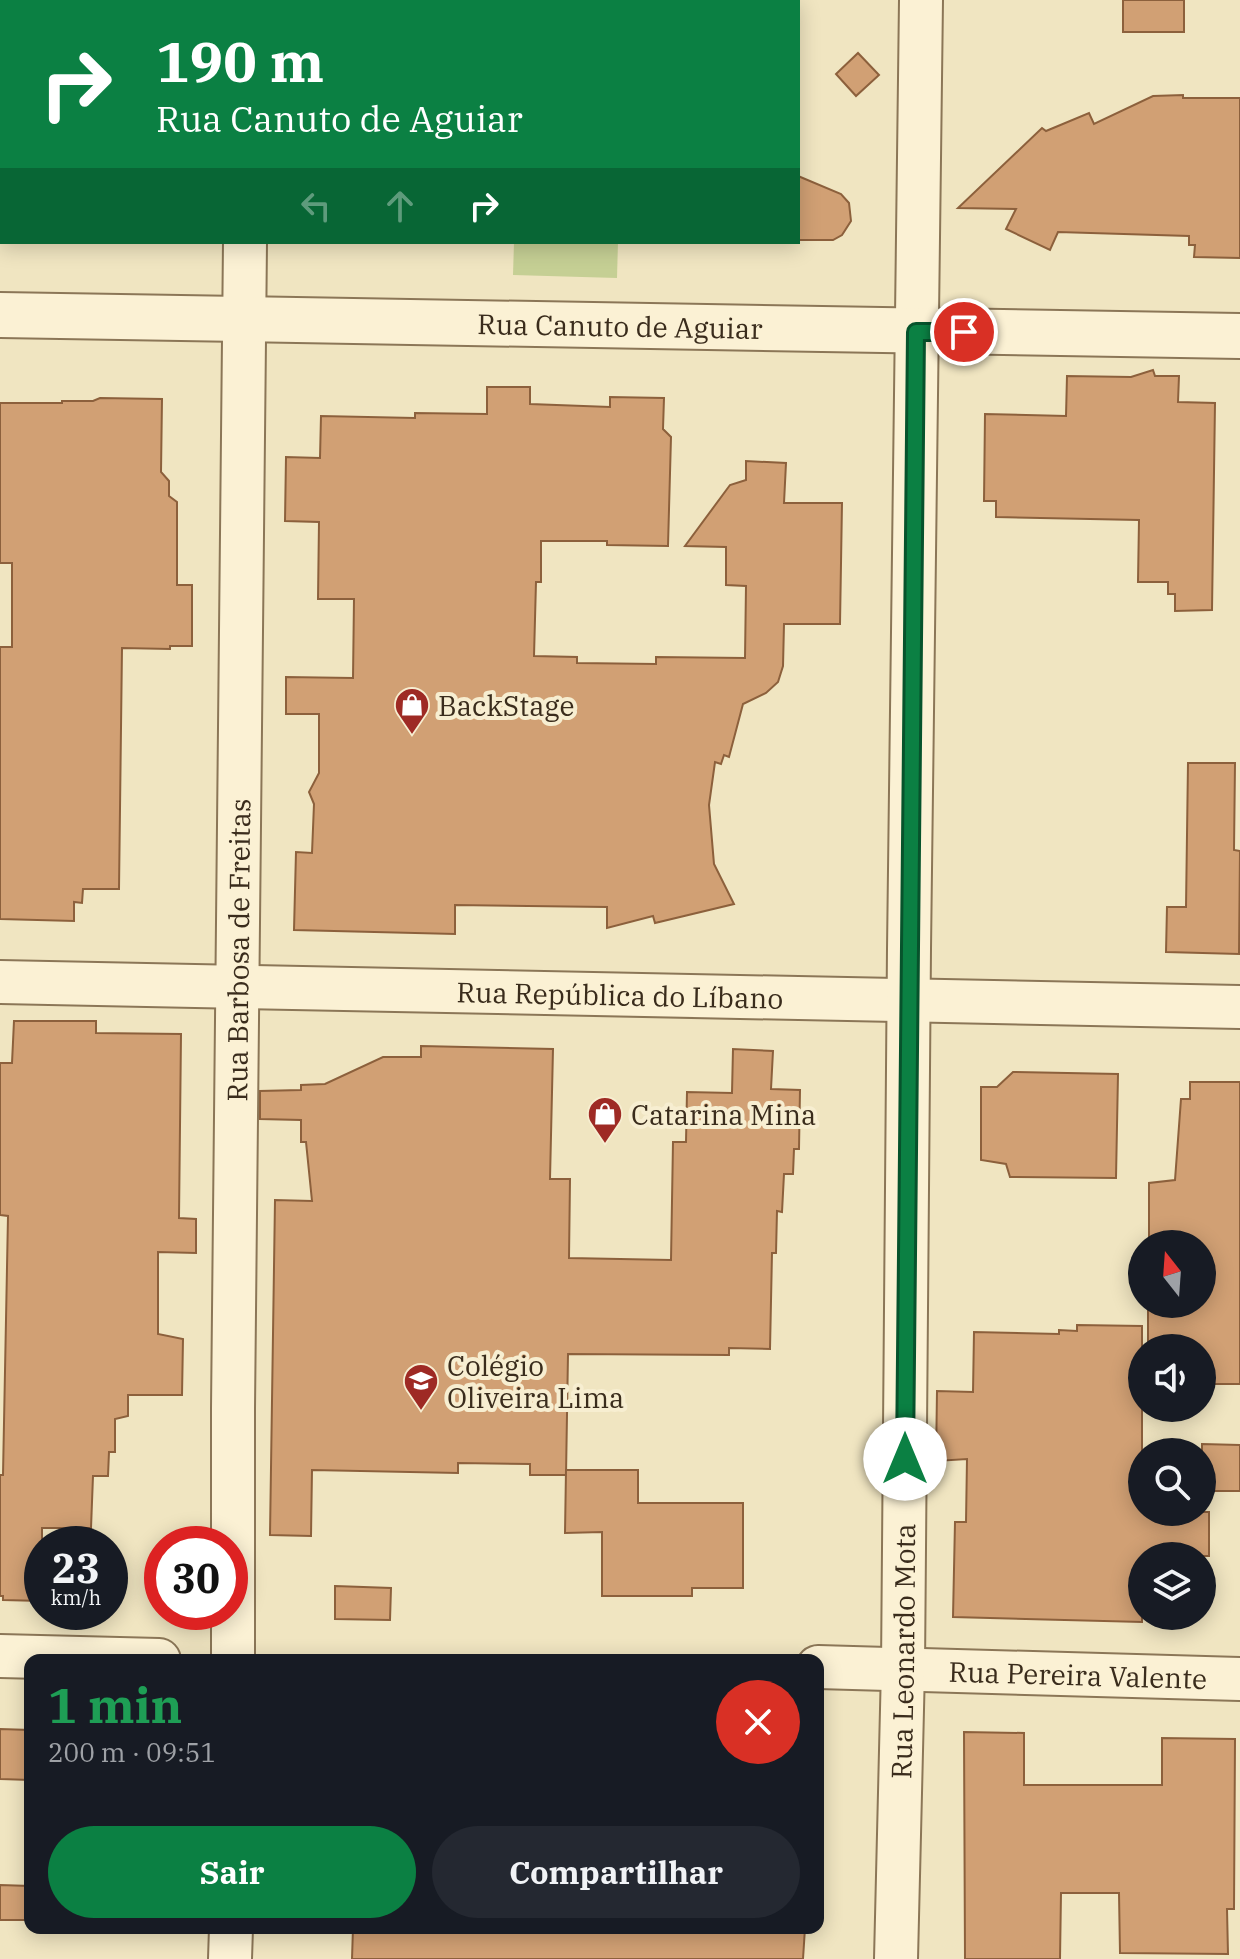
<!DOCTYPE html>
<html lang="pt">
<meta charset="utf-8">
<style>
:root{--surface:#171b24;--page:#242831;--text:#f1f3f6;--muted:#9ea1a6;--accent:#0b8043}
body{margin:0;font-family:"IBM Plex Serif",serif;background:var(--page);color:var(--text);height:100vh;display:flex;flex-direction:column;font-size:30px;white-space:nowrap}
*{box-sizing:border-box;margin:0}
p{font-size:26px;color:var(--muted)}
.icon{flex:none;width:44px;height:44px;fill:none;stroke:currentColor;stroke-width:2;stroke-linecap:round;stroke-linejoin:round}
.map{position:relative;flex:1;overflow:hidden}
.panel{position:absolute;left:24px;top:1654px;width:800px;height:280px;display:flex;flex-direction:column;background:var(--surface);border-radius:16px;box-shadow:0 4px 20px #0003}
.panel>*{flex:none}
.guide{position:absolute;left:0px;top:0px;width:800px;height:244px;box-shadow:0 4px 20px #0003;background:#0b8043;color:#fff;overflow:hidden}
.needle{width:52px;rotate:343deg}
.fabs{position:absolute;left:1128px;top:1230px;display:grid;gap:16px}
.fabs a{display:grid;place-items:center;width:88px;height:88px;border-radius:50%;background:var(--surface);box-shadow:0 4px 20px #0003;font-size:40px}
.speed{position:absolute;left:24px;top:1526px;display:flex;gap:16px;font-size:40px;font-weight:700;text-align:center}
.speed>*{display:grid;place-content:center;width:104px;height:104px;border-radius:50%;background:var(--surface);box-shadow:0 4px 20px #0003;line-height:1}
.speed small{font-size:20px;font-weight:400}
.speed .limit{border:12px solid #d22;background:#fff;color:#111}
.pin{position:absolute;display:grid;place-items:center;width:68px;height:68px;color:#fff;margin:-34px;border:4px solid #fff;border-radius:50%;box-shadow:0 2px 8px #0007}
.me{position:absolute;width:88px;margin:-44px;rotate:0deg;stroke-linejoin:round;filter:drop-shadow(0 0 6px #0008)}
.turn{display:flex;align-items:center;gap:28px;height:168px;padding:0 24px;font-size:36px}
.turn .icon{width:104px;height:104px;stroke-width:2.5}
.turn b{display:block;font-size:56px;line-height:68px}
.lanes{display:flex;align-items:center;height:76px;padding:0 24px;background:#0003;justify-content:center;gap:40px;direction:ltr}
.lanes .off{opacity:.35}
.round{display:grid;place-items:center;flex:none;width:84px;height:84px;border-radius:42px;background:var(--page)}
.headline{display:flex;align-items:center;justify-content:space-between;height:136px;padding:0 24px}
h1{font-size:48px;font-weight:700;line-height:60px;color:#1e9e55}
.button{display:flex;gap:16px;margin-top:auto;padding:16px 24px}
.button a{flex:1;height:92px;border-radius:48px;background:var(--accent);color:#fff;font-size:32px;font-weight:700;line-height:92px;text-align:center}
.button a+a{background:var(--page);color:var(--text)}
.map>svg:first-child{display:block}
.green{fill:#c5cf94}
.building{fill:#d1a074;stroke:#8c603c;stroke-width:2}
.lines{fill:none;stroke-linecap:round;stroke-linejoin:round}
.minor-casing{stroke:#8b7657;stroke-width:46}
.tertiary-casing{stroke:#8b7657;stroke-width:48}
.minor{stroke:#fbf1d4;stroke-width:42}
.tertiary{stroke:#fbf1d4;stroke-width:44}
.route-casing{stroke:#07532c;stroke-width:20}
.route{stroke:#0b8043;stroke-width:14}
.labels{text-anchor:middle;dominant-baseline:central;stroke-width:8;stroke-linejoin:round;paint-order:stroke}
.street-label{font-size:28px;fill:#3a2c1c;stroke:#f7eed1}
.poi-label{font-size:28px;fill:#3a2c1c;stroke:#f7eed1;text-anchor:start}
</style>
<div class="map">
<svg width="1240" height="1959" viewBox="0 0 1240 1959">
<rect width="100%" height="100%" fill="#f0e5c1"/>
<!-- green -->
<polygon class="green" points="514,242 618,242 617,278 513,275"/>
<!-- building -->
<g class="building">
<rect x="1123" y="0" width="61" height="32"/>
<polygon points="858,53 879,75 856,96 836,74"/>
<polygon points="1183,95 1183,98 1240,98 1240,258 1194,257 1195,245 1189,245 1189,236 1058,232 1050,250 1006,229 1016,209 958,208 1042,128 1046,131 1089,113 1094,124 1153,96"/>
<polygon points="798,176 841,194 849,203 851,221 842,235 833,240 798,240"/>
<polygon points="1153,370 1155,376 1179,376 1178,402 1215,403 1212,610 1175,611 1175,594 1168,594 1168,582 1138,582 1139,520 996,517 996,501 984,501 985,414 1066,416 1067,376 1131,377"/>
<polygon points="487,387 530,387 530,404 610,407 610,397 664,398 663,429 671,437 668,546 607,545 607,541 541,541 541,582 536,582 534,656 577,657 577,663 656,664 656,657 745,658 746,586 726,585 726,547 685,546 730,485 746,480 746,461 786,463 784,503 842,503 840,624 784,624 783,666 778,682 766,693 743,704 729,757 724,755 721,764 715,762 709,805 714,864 734,904 655,923 653,916 607,928 607,907 455,905 455,934 294,930 296,852 312,853 314,804 309,792 319,773 319,714 286,714 286,677 353,678 354,599 318,599 319,522 285,521 286,457 320,458 321,416 415,418 415,413 487,414"/>
<polygon points="100,398 162,399 161,472 169,481 169,496 177,502 177,585 192,585 192,646 170,646 170,649 122,648 119,889 83,889 82,903 74,902 74,921 0,919 0,647 12,647 12,563 0,563 0,403 62,403 62,401 93,401"/>
<polygon points="1188,763 1235,763 1234,850 1240,851 1239,954 1166,952 1167,907 1186,907"/>
<polygon points="14,1021 96,1021 96,1033 181,1034 179,1218 196,1219 196,1253 158,1252 158,1334 183,1339 182,1395 128,1395 128,1416 115,1419 115,1452 109,1452 108,1476 93,1476 91,1528 42,1528 42,1601 3,1600 3,1596 0,1596 0,1475 3,1475 8,1216 0,1215 0,1063 12,1063"/>
<polygon points="421,1046 553,1049 550,1179 570,1179 569,1258 671,1260 673,1142 686,1142 687,1092 732,1093 733,1049 773,1051 771,1089 800,1090 799,1149 794,1149 793,1174 784,1174 782,1212 777,1211 776,1253 772,1253 770,1349 729,1348 729,1355 568,1354 566,1475 530,1475 530,1464 458,1463 458,1473 312,1470 311,1536 270,1535 275,1200 312,1201 306,1142 301,1142 301,1120 260,1119 260,1091 301,1090 301,1085 325,1084 383,1057 421,1057"/>
<polygon points="1013,1072 1118,1074 1116,1178 1010,1177 1006,1164 981,1160 981,1087 997,1087"/>
<polygon points="1190,1082 1240,1082 1240,1384 1208,1384 1208,1375 1202,1375 1202,1348 1148,1348 1148,1304 1202,1304 1202,1244 1149,1244 1149,1183 1175,1180 1181,1099 1190,1099"/>
<polygon points="1077,1325 1142,1326 1142,1512 1209,1512 1209,1556 1142,1556 1142,1622 953,1617 955,1522 966,1522 967,1459 936,1461 937,1391 973,1392 974,1332 1059,1334 1059,1330 1077,1331"/>
<polygon points="1202,1444 1240,1445 1240,1491 1202,1491"/>
<polygon points="566,1470 638,1470 638,1503 743,1503 743,1588 692,1588 692,1596 602,1596 602,1532 565,1533"/>
<polygon points="335,1586 391,1588 390,1620 335,1619"/>
<polygon points="0,1729 30,1730 30,1780 0,1779"/>
<polygon points="964,1732 1024,1733 1024,1785 1162,1785 1162,1738 1235,1739 1234,1909 1227,1909 1228,1954 1120,1953 1119,1893 1061,1893 1060,1959 965,1959"/>
<polygon points="0,1885 30,1886 30,1920 0,1920"/>
<polygon points="353,1928 646,1930 646,1928 805,1928 803,1959 352,1959"/>
</g>
<g class="lines">
<defs>
<g id="minor">
<polyline points="247,2 247,0"/>
<path id="s1" d="M0,982l1240,25"/>
<polyline points="0,1656 159,1660"/>
<path id="s2" d="M233,1660v-251l12,-1167"/>
<path id="s3" d="M818,1667l422,12"/>
<polyline points="230,1959 231,1928"/>
<path id="s4" d="M896,1959l7,-291 6,-719 12,-949"/>
</g>
<g id="tertiary">
<path id="s5" d="M0,315l1240,21"/>
</g>
</defs>
<!-- minor casing -->
<use href="#minor" class="minor-casing"/>
<!-- tertiary casing -->
<use href="#tertiary" class="tertiary-casing"/>
<!-- minor -->
<use href="#minor" class="minor"/>
<!-- tertiary -->
<use href="#tertiary" class="tertiary"/>
</g>
<g class="lines">
<defs>
<polyline id="route" points="905,1459 916,332 964,332"/>
</defs>
<!-- route casing -->
<use href="#route" class="route-casing"/>
<!-- route -->
<use href="#route" class="route"/>
</g>
<!-- icons -->
<defs>
<symbol id="shop-pin" viewBox="-11 -11 22 30"><path d="M0 17L-7.5 6A9.5 9.5 0 1 1 7.5 6Z" fill="#9e2a24" stroke="#f7eed1"/><path d="M-5-2.5h2.3a2.7 3.5 0 0 1 5.4 0H5L5.5 6h-11ZM-1.5-2.5h3a1.5 2.3 0 0 0-3 0Z" fill="#fff"/></symbol>
<symbol id="school-pin" viewBox="-11 -11 22 30"><path d="M0 17L-7.5 6A9.5 9.5 0 1 1 7.5 6Z" fill="#9e2a24" stroke="#f7eed1"/><path d="M0-5L7-2L0 1L-7-2ZM-4 1L0 2.5L4 1V4Q0 6-4 4Z" fill="#fff"/></symbol>
</defs>
<g fill-rule="evenodd">
<use href="#shop-pin" x="392" y="685" width="40" height="54"/>
<use href="#shop-pin" x="585" y="1094" width="40" height="54"/>
<use href="#school-pin" x="401" y="1361" width="40" height="54"/>
</g>
<g class="labels">
<!-- street labels -->
<g class="street-label">
<text stroke="none"><textPath href="#s5" startOffset="620">Rua Canuto de Aguiar</textPath></text>
<text stroke="none"><textPath href="#s2" startOffset="710">Rua Barbosa de Freitas</textPath></text>
<text stroke="none"><textPath href="#s1" startOffset="620">Rua República do Líbano</textPath></text>
<text stroke="none"><textPath href="#s4" startOffset="308">Rua Leonardo Mota</textPath></text>
<text stroke="none"><textPath href="#s3" startOffset="260">Rua Pereira Valente</textPath></text>
</g>
<!-- poi labels -->
<g class="poi-label">
<text x="438" y="705">BackStage</text>
<text x="631" y="1114">Catarina Mina</text>
<text x="447" y="1365">Colégio<tspan x="447" dy="32">Oliveira Lima</tspan></text>
</g>
</g>
</svg>
<div class="fabs">
<a><svg class="needle" viewBox="-14 -14 28 28"><path d="M0-13l5 13h-10z" fill="#e53935"/><path d="M0 13l5-13h-10z" fill="#9ea1a6"/></svg></a>
<a><svg class="icon" aria-label="sound" viewBox="0 0 24 24"><path d="M4 9h4l5-4v14l-5-4H4zM17 9q2 3 0 6"/></svg></a>
<a><svg class="icon" aria-label="search" viewBox="0 0 24 24"><circle cx="10" cy="10" r="6"/><path d="M15 15l6 6"/></svg></a>
<a><svg class="icon" aria-label="layers" viewBox="0 0 24 24"><path d="M12 4l9 5-9 5-9-5zM3 14l9 5 9-5"/></svg></a>
</div>
<div class="speed"><div>23<small>km/h</small></div><div class="limit">30</div></div>
<div class="pin" style="left:964px;top:332px;background:#d93025"><svg class="icon" aria-label="arrive" viewBox="0 0 24 24"><path d="M6 21V4h12l-3 4 3 4H6"/></svg></div>
<svg class="me" style="left:905px;top:1459px" viewBox="-20 -20 40 40"><circle r="19" fill="#fff"/><path d="M0-13L10 11 0 6-10 11z" fill="#0b8043"/></svg>
<div class="guide">
<div class="turn"><svg class="icon" aria-label="right" viewBox="0 0 24 24"><path d="M7 20v-9h11M14 6l5 5-5 5"/></svg><div><b>190 m</b>Rua Canuto de Aguiar</div></div>
<div class="lanes"><svg class="icon off" aria-label="left" viewBox="0 0 24 24"><path d="M17 20v-9H6M10 6l-5 5 5 5"/></svg><svg class="icon off" aria-label="ahead" viewBox="0 0 24 24"><path d="M12 20V5M6 11l6-6 6 6"/></svg><svg class="icon" aria-label="right" viewBox="0 0 24 24"><path d="M7 20v-9h11M14 6l5 5-5 5"/></svg></div>
</div>
<section class="panel">
<div class="headline"><div><h1>1 min</h1><p>200 m · 09:51</p></div><a class="round" style="background:#d93025;color:#fff"><svg class="icon" aria-label="close" viewBox="0 0 24 24"><path d="M6 6l12 12M18 6L6 18"/></svg></a></div>
<div class="button"><a>Sair</a><a>Compartilhar</a></div>
</section>
</div>
